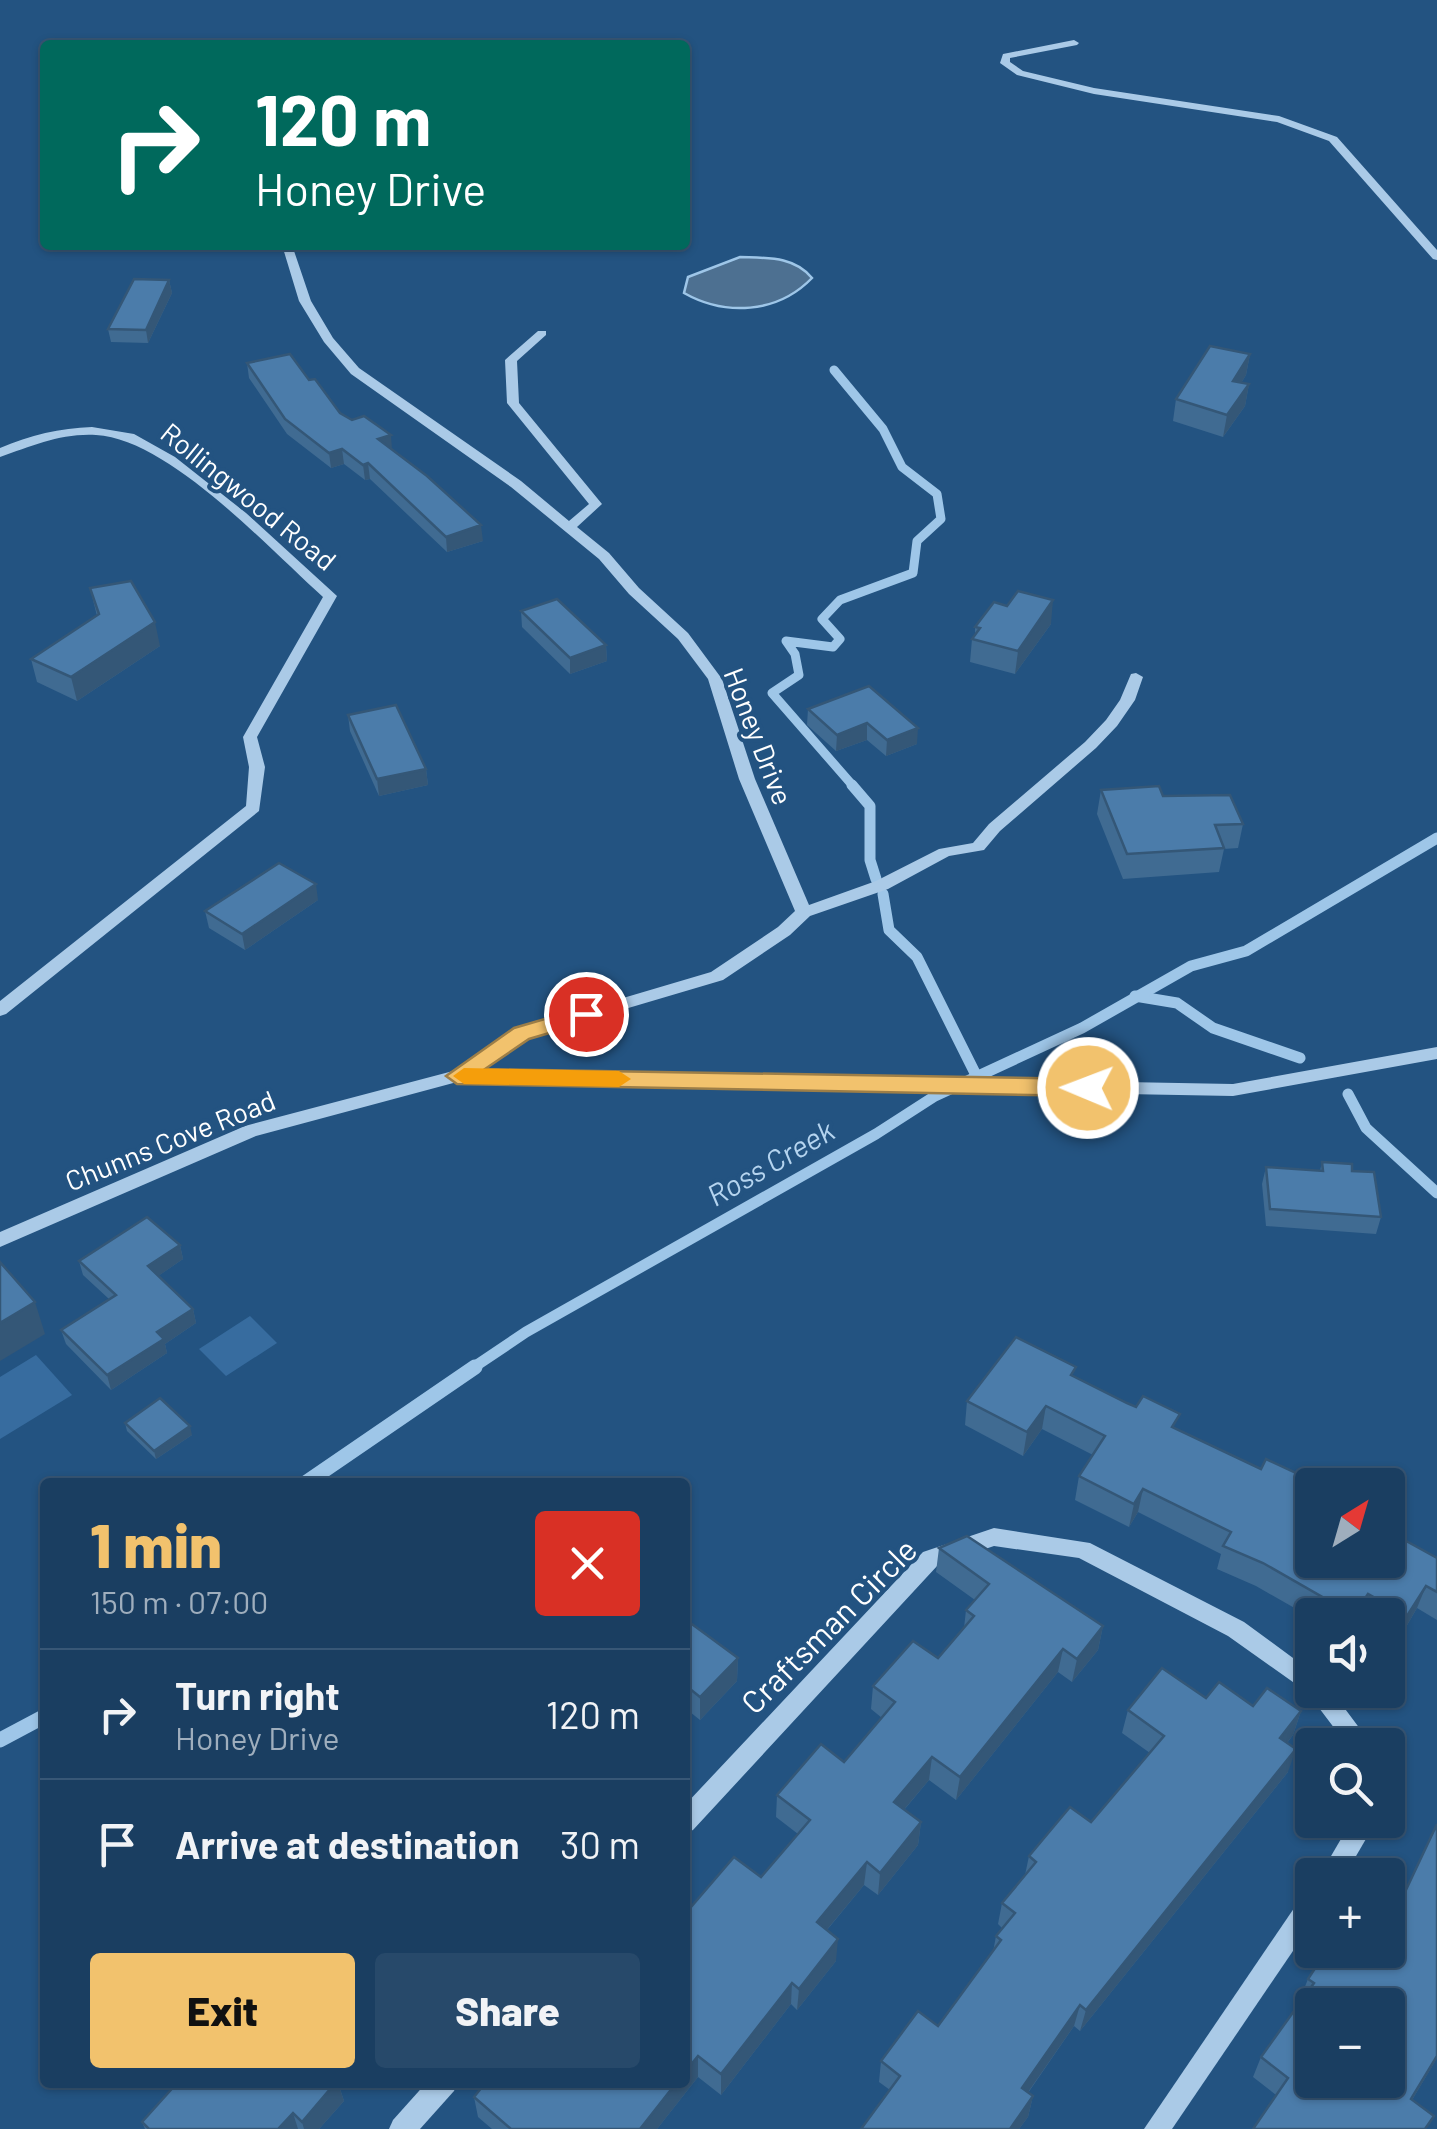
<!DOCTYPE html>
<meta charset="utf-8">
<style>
:root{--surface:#1a3e61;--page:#27496a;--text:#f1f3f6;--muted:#9faebd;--line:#385776;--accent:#f2c26d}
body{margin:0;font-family:Barlow,sans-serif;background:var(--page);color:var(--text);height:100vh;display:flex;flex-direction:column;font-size:38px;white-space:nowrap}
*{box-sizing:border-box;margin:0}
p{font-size:32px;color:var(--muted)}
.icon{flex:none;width:55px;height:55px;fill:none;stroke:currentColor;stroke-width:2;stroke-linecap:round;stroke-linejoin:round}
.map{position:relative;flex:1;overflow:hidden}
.details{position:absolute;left:40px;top:1478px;width:650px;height:610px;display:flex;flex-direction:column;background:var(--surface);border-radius:10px;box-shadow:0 2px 8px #0004,0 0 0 2px var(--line)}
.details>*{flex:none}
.banner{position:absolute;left:40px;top:40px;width:650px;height:210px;border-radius:10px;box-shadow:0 2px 8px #0004,0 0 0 2px var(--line);background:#00695c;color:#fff;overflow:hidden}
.needle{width:65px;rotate:37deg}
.tools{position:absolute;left:1295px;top:1468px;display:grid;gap:20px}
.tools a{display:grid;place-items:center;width:110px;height:110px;border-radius:10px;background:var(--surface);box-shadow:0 2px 8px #0004,0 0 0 2px var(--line);font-size:50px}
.pin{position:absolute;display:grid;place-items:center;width:85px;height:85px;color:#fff;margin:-42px;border:5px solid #fff;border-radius:50%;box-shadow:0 2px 10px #0007}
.me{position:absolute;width:110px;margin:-55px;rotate:271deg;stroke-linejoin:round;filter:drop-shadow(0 0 8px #0008)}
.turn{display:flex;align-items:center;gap:35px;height:210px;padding:0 50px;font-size:45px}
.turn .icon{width:130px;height:130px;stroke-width:2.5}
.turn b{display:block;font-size:70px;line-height:85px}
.round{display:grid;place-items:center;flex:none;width:105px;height:105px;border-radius:10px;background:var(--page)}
.headline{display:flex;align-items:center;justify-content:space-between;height:170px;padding:0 50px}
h1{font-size:60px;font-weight:800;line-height:75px;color:var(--accent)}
.primary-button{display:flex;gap:20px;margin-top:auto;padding:20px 50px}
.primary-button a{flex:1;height:115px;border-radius:10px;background:var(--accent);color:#111;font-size:40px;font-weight:800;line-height:115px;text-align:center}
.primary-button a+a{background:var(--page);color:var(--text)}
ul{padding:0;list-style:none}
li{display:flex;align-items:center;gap:30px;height:130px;padding:0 50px;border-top:2px solid var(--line)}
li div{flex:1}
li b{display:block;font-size:38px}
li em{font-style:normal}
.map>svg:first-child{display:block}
.green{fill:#376c9f}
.water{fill:#4d7091;stroke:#9ec6e8;stroke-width:2.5}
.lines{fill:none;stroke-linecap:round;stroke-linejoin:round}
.stream-far2{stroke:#9ec6e8;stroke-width:9}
.stream-far1{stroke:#9ec6e8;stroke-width:11}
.stream{stroke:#9ec6e8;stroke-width:15}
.minor{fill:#aacae7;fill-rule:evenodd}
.wall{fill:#406b92}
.shaded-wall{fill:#345777}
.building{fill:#4b7caa;stroke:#345777;stroke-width:2.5;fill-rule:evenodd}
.route{fill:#f2c26d;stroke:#9d7e47;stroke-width:2.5}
.slow{fill:#f59e0b}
.labels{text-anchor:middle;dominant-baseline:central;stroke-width:8;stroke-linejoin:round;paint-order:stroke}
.street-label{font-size:28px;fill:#fff;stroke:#235381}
.water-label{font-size:30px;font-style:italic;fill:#b5d4ef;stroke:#235381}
.near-street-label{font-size:32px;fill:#fff;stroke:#235381}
</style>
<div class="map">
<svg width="1437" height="2129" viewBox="0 0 1437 2129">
<rect width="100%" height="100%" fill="#235381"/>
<!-- green -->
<g class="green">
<polygon points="250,1316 277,1343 226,1376 199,1349"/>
<polygon points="36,1355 72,1395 0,1439 0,1377"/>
</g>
<!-- water -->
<path class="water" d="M740,257c27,1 54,-1 72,21 -35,36 -87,38 -128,15l4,-16z"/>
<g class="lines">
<!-- stream-far2 -->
<polyline class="stream-far2" points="834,370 883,429 902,467 937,494 941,519 917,541 913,573 840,600 822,619 840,639 833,647 786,641 795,654 799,675 772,693 854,787"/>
<!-- stream-far1 -->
<g class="stream-far1">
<polyline points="852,785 870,806 870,860 876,879"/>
<polyline points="883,894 889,930 917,957 976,1075"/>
<polyline points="1135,996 1177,1003 1213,1028 1300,1058"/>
<polyline points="1348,1094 1366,1128 1437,1193"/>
<polyline points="471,1369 526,1332 876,1134 935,1096 1082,1028 1191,966 1246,951 1437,838"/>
</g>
<!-- stream -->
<g class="stream">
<polyline points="307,1482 475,1367"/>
<polyline points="0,1740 45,1716"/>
</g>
<!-- minor -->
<g class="minor">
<polygon points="1074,40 1079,43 1077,45 1010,58 1010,62 1023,71 1094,88 1279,116 1337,137 1437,250 1437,260 1433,259 1329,141 1277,122 1094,94 1017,75 1000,63 1003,54"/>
<polygon points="282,245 292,245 311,301 333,338 359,368 521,481 569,521 589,504 507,403 505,360 538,331 546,331 546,335 517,361 519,403 602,504 577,527 609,553 639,588 688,633 722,679 755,779 809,905 876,881 939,849 973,843 989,824 1085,742 1106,720 1120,700 1131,674 1136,673 1143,677 1135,700 1117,726 1096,748 1000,831 984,850 949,856 888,889 810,916 790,935 723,980 527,1038 479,1070 1233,1084 1437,1047 1437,1059 1233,1096 457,1082 256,1136 0,1247 0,1232 245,1126 453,1071 515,1030 711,972 778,927 795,911 739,779 708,679 678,639 629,594 599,559 511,487 351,374 324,342 299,301"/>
<path d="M92,427l42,7 41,23 71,56 91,83 -80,141 8,30 -6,44 -253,203 -6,2v-15l246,-195 3,-39 -6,-30 80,-140c-55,-49 -154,-158 -227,-162 -35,-2 -64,11 -96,22v-9c30,-13 60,-20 92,-21z"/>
<polygon points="994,1528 1090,1543 1244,1622 1312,1672 1312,1690 1331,1690 1372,1745 1347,1745 1307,1692 1228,1636 1079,1558 994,1546 938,1565 693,1830 685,1833 685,1805 923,1552"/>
<polygon points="1352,1820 1377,1820 1345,1875 1320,1875"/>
<polygon points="1312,1891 1312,1923 1172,2129 1144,2129 1303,1895"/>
<polygon points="427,2082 458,2082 454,2091 420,2129 389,2129 393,2120"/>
</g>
</g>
<!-- wall -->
<g class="wall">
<polygon points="169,280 172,293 148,343 111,342 108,329"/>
<polygon points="1250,354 1246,375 1241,383 1249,384 1245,406 1223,437 1173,421 1176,399"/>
<polygon points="247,363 309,380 340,413 392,450 483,541 447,552 370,479 365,480 344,464 331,468 287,434 249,378"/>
<polygon points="90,588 160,646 77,701 37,682 31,659 97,616"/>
<polygon points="1007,606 1051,624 1015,674 970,662 972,639 975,635 975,627"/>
<polygon points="521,611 606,645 607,661 570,674 522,627"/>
<polygon points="869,686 917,744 886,756 867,740 836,751 807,725 808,709"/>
<polygon points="348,715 426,769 428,785 379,796 350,731"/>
<polygon points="1101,790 1163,796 1243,824 1238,848 1224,849 1219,872 1123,879 1097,814"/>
<polygon points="318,900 245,950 209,928 205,911"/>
<polygon points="1322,1162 1352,1171 1381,1217 1376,1234 1266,1226 1262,1184 1266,1167 1320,1171"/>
<polygon points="180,1245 183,1259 158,1276 193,1309 196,1323 165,1344 167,1353 111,1390 66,1344 61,1330 109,1299 83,1275 79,1261"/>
<polygon points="1075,1377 1177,1429 1389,1532 1437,1558 1437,1620 1417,1608 1399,1639 1388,1633 1388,1615 1312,1615 1312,1618 1256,1586 1217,1569 1221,1554 1138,1512 1129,1527 1075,1500 1079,1476 1093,1455 1042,1429 1023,1456 965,1425 967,1401"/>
<polygon points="125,1423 192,1435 156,1459 127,1431"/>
<polygon points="939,1548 1103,1626 1098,1650 1072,1682 1058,1672 956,1800 929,1780 904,1810 921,1822 918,1845 878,1895 864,1885 827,1930 836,1961 797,2010 791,2004 721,2095 698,2077 657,2129 492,2129 478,2117 474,2097 685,2082 761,1877 798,1834 776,1817 777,1795 844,1762 882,1718 871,1709 873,1686 938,1658 964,1628 966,1610 975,1600 936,1572"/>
<polygon points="685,1619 738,1658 737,1681 700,1720 685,1708"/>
<polygon points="1206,1698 1301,1711 1293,1735 1287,1743 1288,1772 1080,2031 1074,2026 1028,2093 1033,2096 1028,2117 1019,2129 861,2129 890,2090 879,2082 881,2061 938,2026 993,1952 996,1936 1002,1928 998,1924 1002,1903 1025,1875 1029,1856 1091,1822 1150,1753 1122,1733 1128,1710"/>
<polygon points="1437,1824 1437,2058 1412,2100 1276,2095 1253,2077 1261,2057 1301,2001 1300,1999 1308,1979 1347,1951 1397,1909"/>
<polygon points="339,2086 344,2101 319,2129 145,2129 142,2122"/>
</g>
<!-- shaded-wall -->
<g class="shaded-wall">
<polygon points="169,280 172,293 148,343 146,330"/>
<polygon points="1250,354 1246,375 1229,403 1233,381"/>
<polygon points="1249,384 1245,406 1223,437 1227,415"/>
<polygon points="391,435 392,450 378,439"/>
<polygon points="342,449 344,464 331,468 329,453"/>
<polygon points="368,463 370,479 365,480 363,465"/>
<polygon points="481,525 483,541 447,552 446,537"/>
<polygon points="1053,600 1051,624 1015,674 1018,651"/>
<polygon points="155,622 160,646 77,701 71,677"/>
<polygon points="606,645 607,661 570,674 570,658"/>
<polygon points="867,723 867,740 836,751 837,735"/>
<polygon points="918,728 917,744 886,756 887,740"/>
<polygon points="426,769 428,785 379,796 377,779"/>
<polygon points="316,884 318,900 245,950 242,934"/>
<polygon points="180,1245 183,1259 151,1281 148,1266"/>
<polygon points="35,1302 45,1334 0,1361 0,1323"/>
<polygon points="193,1309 196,1323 165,1344 167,1353 111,1390 107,1375 157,1332"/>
<polygon points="1046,1406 1042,1429 1023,1456 1027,1432"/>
<polygon points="190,1426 192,1435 156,1459 154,1451"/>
<polygon points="1143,1489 1138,1512 1129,1527 1134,1504"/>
<polygon points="1426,1586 1417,1608 1399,1639 1407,1616"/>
<polygon points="1368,1594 1360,1615 1354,1615"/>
<polygon points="1103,1626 1098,1650 1072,1682 1077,1659"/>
<polygon points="1063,1649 1058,1672 956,1800 960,1777"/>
<polygon points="738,1658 737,1681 700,1720 700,1697"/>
<polygon points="1301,1711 1293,1735 1273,1761 1280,1738"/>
<polygon points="1296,1749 1288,1772 1080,2031 1086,2010"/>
<polygon points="932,1757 929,1780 891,1825 894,1802"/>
<polygon points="921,1822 918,1845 878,1895 880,1873"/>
<polygon points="867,1862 864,1885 815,1944 817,1922"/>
<polygon points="838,1939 836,1961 797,2010 799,1989"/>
<polygon points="792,1983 791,2004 721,2095 721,2074"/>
<polygon points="1080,2005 1074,2026 1017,2108 1022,2088"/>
<polygon points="698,2056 698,2077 657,2129 640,2129 677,2082 685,2082 685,2072"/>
<polygon points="331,2082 343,2082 339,2086 344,2101 319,2129 304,2129 302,2122"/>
<polygon points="1033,2096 1028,2117 1019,2129 1010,2129"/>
<polygon points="293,2113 298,2129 278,2129"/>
</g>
<!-- building -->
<g class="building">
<polygon points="134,279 169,280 146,330 108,329"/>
<polygon points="1210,346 1250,354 1233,381 1249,384 1227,415 1176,399"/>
<polygon points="290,354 309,380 315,379 340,413 352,420 364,416 391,435 378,439 427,476 481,525 446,537 368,463 363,465 342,449 329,453 285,419 247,363"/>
<polygon points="131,581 155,622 71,677 31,659 99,614 90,588"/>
<polygon points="1018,591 1053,600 1018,651 972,639 980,628 975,627 994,602 1007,606"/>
<polygon points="557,599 606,645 570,658 521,611"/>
<polygon points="869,686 918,728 887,740 867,723 837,735 808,709"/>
<polygon points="396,705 426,769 377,779 348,715"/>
<polygon points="1159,786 1163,796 1230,795 1243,824 1215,825 1224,848 1127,854 1101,790"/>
<polygon points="279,863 316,884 242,934 205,911"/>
<polygon points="1322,1162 1352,1164 1352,1171 1374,1172 1381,1217 1270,1209 1266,1167 1323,1171"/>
<polygon points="147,1217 180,1245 148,1266 193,1309 157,1332 164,1339 107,1375 61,1330 116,1295 79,1261"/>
<polygon points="0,1262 35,1302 0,1323"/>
<polygon points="1016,1337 1076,1367 1071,1375 1127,1403 1136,1407 1143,1396 1180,1414 1172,1427 1261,1469 1266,1459 1322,1485 1312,1485 1312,1560 1388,1560 1388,1531 1437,1558 1437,1592 1426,1586 1407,1616 1368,1594 1354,1615 1263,1563 1223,1546 1231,1532 1143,1489 1134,1504 1079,1476 1105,1436 1046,1406 1027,1432 967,1401"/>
<polygon points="160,1398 190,1426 154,1451 125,1423"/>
<polygon points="1388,1507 1396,1512 1388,1526"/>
<polygon points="967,1536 1103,1626 1077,1659 1063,1649 960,1777 932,1757 894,1802 921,1822 880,1873 867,1862 817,1922 838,1939 799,1989 792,1983 721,2074 698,2056 685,2072 685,1914 734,1857 761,1877 810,1820 777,1795 821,1744 844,1762 895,1702 873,1686 913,1641 938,1658 974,1616 966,1610 989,1584 939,1548"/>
<polygon points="685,1619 738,1658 700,1697 685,1685"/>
<polygon points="1162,1668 1206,1698 1219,1682 1253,1706 1267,1688 1301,1711 1280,1738 1296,1749 1086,2010 1080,2005 1022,2088 1033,2096 1010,2129 861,2129 900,2076 881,2061 918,2011 938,2026 1001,1940 996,1936 1015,1913 1002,1903 1036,1862 1029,1856 1070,1807 1091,1822 1164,1736 1128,1710"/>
<path d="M1437,1824v232l-26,43 23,17 -9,13h-172l35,-51 -27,-21 53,-74 -6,-4 19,-29h61v-47l9,6zM1312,2005h76v75h-76z"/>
<polygon points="178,2082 336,2082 302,2122 293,2113 278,2129 149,2129 142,2122"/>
<polygon points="486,2082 677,2082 640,2129 511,2129 474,2097"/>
</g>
<!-- route -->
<polygon class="route" points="586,1007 594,1009 598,1014 594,1020 529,1039 485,1069 1088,1079 1100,1088 1088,1096 457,1084 446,1076 514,1028"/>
<!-- slow -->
<polygon class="slow" points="464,1068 619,1071 631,1079 619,1087 464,1084 453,1076"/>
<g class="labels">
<!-- street labels -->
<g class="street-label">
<text transform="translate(249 496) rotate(39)">Rollingwood Road</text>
<text transform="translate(759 736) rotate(69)">Honey Drive</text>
<text transform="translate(170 1140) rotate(-22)">Chunns Cove Road</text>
</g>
<!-- water labels -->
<g class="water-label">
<text transform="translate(770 1162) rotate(-30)">Ross Creek</text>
</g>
<!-- near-street labels -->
<g class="near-street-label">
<text transform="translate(828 1625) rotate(-45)">Craftsman Circle</text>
</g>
</g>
</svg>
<div class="tools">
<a><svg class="needle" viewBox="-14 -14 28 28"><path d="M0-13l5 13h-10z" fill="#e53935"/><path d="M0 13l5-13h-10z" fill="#9faebd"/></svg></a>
<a><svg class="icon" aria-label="sound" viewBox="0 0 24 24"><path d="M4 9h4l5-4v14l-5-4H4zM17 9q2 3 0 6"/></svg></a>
<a><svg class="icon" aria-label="search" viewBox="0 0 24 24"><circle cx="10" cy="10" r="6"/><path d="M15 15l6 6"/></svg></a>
<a>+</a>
<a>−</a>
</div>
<div class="pin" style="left:586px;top:1014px;background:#d93025"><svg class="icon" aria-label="arrive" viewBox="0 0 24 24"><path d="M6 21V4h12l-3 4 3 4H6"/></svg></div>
<svg class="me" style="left:1088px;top:1088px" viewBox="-20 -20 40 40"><circle r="17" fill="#f2c26d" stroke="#fff" stroke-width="3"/><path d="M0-11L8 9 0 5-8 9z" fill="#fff"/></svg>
<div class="banner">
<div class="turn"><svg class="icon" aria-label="right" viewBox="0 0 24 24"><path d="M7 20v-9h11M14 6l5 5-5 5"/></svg><div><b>120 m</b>Honey Drive</div></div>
</div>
<section class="details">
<div class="headline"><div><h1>1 min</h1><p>150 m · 07:00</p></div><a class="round" style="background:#d93025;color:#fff"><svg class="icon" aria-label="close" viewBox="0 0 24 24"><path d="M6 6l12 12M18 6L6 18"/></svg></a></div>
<ul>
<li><svg class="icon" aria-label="right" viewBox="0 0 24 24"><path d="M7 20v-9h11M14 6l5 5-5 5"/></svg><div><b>Turn right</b><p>Honey Drive</p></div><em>120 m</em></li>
<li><svg class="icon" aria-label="arrive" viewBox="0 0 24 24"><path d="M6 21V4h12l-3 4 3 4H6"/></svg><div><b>Arrive at destination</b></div><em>30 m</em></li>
</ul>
<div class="primary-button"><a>Exit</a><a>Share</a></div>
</section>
</div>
